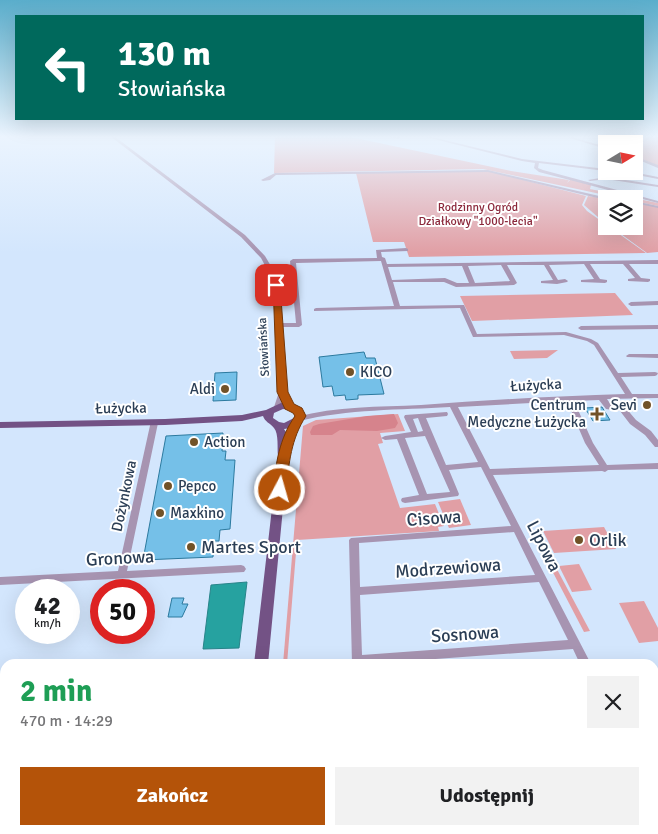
<!DOCTYPE html>
<html lang="pl">
<meta charset="utf-8">
<style>
:root{--surface:#fff;--page:#f2f2f2;--text:#202124;--muted:#757577;--accent:#b45309}
body{margin:0;font-family:Signika,sans-serif;background:var(--page);color:var(--text);height:100vh;display:flex;flex-direction:column;font-size:19px;white-space:nowrap}
*{box-sizing:border-box;margin:0}
p{font-size:16px;color:var(--muted)}
.icon{flex:none;width:28px;height:28px;fill:none;stroke:currentColor;stroke-width:2;stroke-linecap:round;stroke-linejoin:round}
.map{position:relative;flex:1;overflow:hidden}
.drawer{position:absolute;left:0px;top:659px;width:659px;height:176px;display:flex;flex-direction:column;background:var(--surface);border-radius:15px 15px 0 0;box-shadow:0 5px 20px #0002}
.drawer>*{flex:none}
.guide{position:absolute;left:15px;top:15px;width:629px;height:105px;border-radius:0px;box-shadow:0 5px 20px #0002;background:#00695c;color:#fff;overflow:hidden}
.needle{width:32px;rotate:80deg}
.tools{position:absolute;left:598px;top:135px;display:grid;gap:10px}
.tools a{display:grid;place-items:center;width:45px;height:45px;border-radius:0px;background:var(--surface);box-shadow:0 5px 20px #0002;font-size:25px}
.speed{position:absolute;left:15px;top:579px;display:flex;gap:10px;font-size:25px;font-weight:700;text-align:center}
.speed>*{display:grid;place-content:center;width:65px;height:65px;border-radius:50%;background:var(--surface);box-shadow:0 5px 20px #0002;line-height:1}
.speed small{font-size:12px;font-weight:400}
.speed .limit{border:8px solid #d22;background:#fff;color:#111}
.pin{position:absolute;display:grid;place-items:center;width:42px;height:42px;color:#fff;margin:-21px;border-radius:10px;box-shadow:0 2px 8px #0006}
.me{position:absolute;width:55px;margin:-28px;rotate:6deg;stroke-linejoin:round;filter:drop-shadow(0 0 4px #0008)}
.turn{display:flex;align-items:center;gap:18px;height:105px;padding:0 20px;font-size:22px}
.turn .icon{width:65px;height:65px;stroke-width:2.5}
.turn b{display:block;font-size:35px;line-height:42px}
.round{display:grid;place-items:center;flex:none;width:52px;height:52px;border-radius:0px;background:var(--page)}
.overview{display:flex;align-items:center;justify-content:space-between;height:85px;padding:0 20px}
h1{font-size:30px;font-weight:800;line-height:38px;color:#1e9e55}
.cta{display:flex;gap:10px;margin-top:auto;padding:10px 20px}
.cta a{flex:1;height:58px;border-radius:0px;background:var(--accent);color:#fff;font-size:20px;font-weight:800;line-height:58px;text-align:center}
.cta a+a{background:var(--page);color:var(--text)}
.map>svg:first-child{display:block}
.green{fill:#e19fa5}
.forest{fill:#d6838c}
.water{fill:#26a2a0;stroke:#28848a}
.building{fill:#75c0e8;stroke:#2c7a9f}
.lines{fill:none;stroke-linecap:round;stroke-linejoin:round}
.minor{fill:#a794b1;fill-rule:evenodd}
.major{fill:#735285;fill-rule:evenodd}
.route{fill:#b45309;stroke:#753606}
.poi-dot{fill:#715228;stroke:#fff;stroke-width:2}
.labels{text-anchor:middle;dominant-baseline:central;stroke-width:4;stroke-linejoin:round;paint-order:stroke}
.far-park-label{font-size:12px;fill:#8b283b;stroke:#fff}
.far-street-label{font-size:12px;fill:#2b3e55;stroke:#fff}
.poi-label{font-size:15px;fill:#2b3e55;stroke:#fff;text-anchor:start}
.street-label{font-size:15px;fill:#2b3e55;stroke:#fff}
.near-street-label{font-size:18px;fill:#2b3e55;stroke:#fff}
.near-poi-label{font-size:18px;fill:#2b3e55;stroke:#fff;text-anchor:start}
</style>
<div class="map">
<svg width="658" height="834" viewBox="0 0 658 834">
<rect width="100%" height="100%" fill="#d3e6fd"/>
<!-- green -->
<g class="green">
<polygon points="275,136 346,136 511,171 569,180 567,183 571,179 591,185 590,189 658,203 658,206 634,201 634,199 624,199 483,169 274,173"/>
<polygon points="623,136 658,136 658,166 634,156 634,144 606,144 606,148 596,145"/>
<polygon points="488,171 586,196 582,205 587,211 646,253 409,257 404,242 373,242 356,173"/>
<polygon points="588,196 607,199 606,224 584,205"/>
<polygon points="634,203 658,207 658,252 647,253 610,226 634,226"/>
<polygon points="615,293 633,315 472,321 460,296"/>
<polygon points="558,350 547,358 514,359 510,351"/>
<polygon points="398,414 405,431 380,433 383,443 378,444 400,508 435,504 444,526 438,527 439,531 297,540 287,664 283,664 303,426 316,420"/>
<polygon points="460,499 471,525 449,528 438,502"/>
<polygon points="604,527 616,549 554,553 543,531"/>
<polygon points="552,560 590,631 584,632 547,561"/>
<polygon points="579,564 592,590 572,592 559,566"/>
<polygon points="644,601 658,628 658,641 639,643 619,603"/>
</g>
<!-- forest -->
<polygon class="forest" points="394,414 398,423 395,428 377,431 340,430 332,435 311,435 310,432 313,426 319,424 367,416"/>
<!-- water -->
<polygon class="water" points="247,582 239,648 203,649 211,585"/>
<!-- building -->
<g class="building">
<polygon points="364,352 366,358 375,358 384,394 358,395 358,399 346,400 345,395 334,396 332,386 323,387 319,357"/>
<polygon points="237,372 236,400 213,401 215,373"/>
<polygon points="602,407 610,420 593,421 585,408"/>
<polygon points="223,433 222,451 226,451 225,460 235,460 230,529 220,530 219,541 214,541 213,557 143,560 166,436"/>
<polygon points="172,598 184,598 182,604 188,604 182,617 168,617"/>
</g>
<g class="lines">
<!-- minor -->
<g class="minor">
<path d="M110,136h4l131,99 20,21 10,17 5,18 2,32h14l-6,-62 3,-2 84,-1 -1,-8 30,-2 2,1v2l-27,1 1,5 3,1 2,6 271,-4v4h-29l12,14 9,1v2l-2,1 -20,-1v-2l7,-1 -12,-14h-33l10,15 7,1v2l-2,1 -24,-1v-2l13,-1 -10,-15 -35,1 9,15 7,-1 3,2 -1,1 -10,2 -16,-1v-2l12,-1 -9,-15h-37l10,18 -3,2 -58,2 -12,-5h-51l7,24 64,-1 13,29 89,-2 25,7 7,4 20,30 37,-1 3,1 -1,2 -2,1 -34,1 11,17h26v4l-51,1 4,6 14,2 11,13 15,11 7,9v7h-3l-10,-12 -15,-11 -10,-13 -14,-2 -7,-9 -25,1 19,42 14,22 51,-2v6l-50,1 -3,2 -3,-1 -109,4 98,189h-11l-7,-15 -205,15h-16l-3,-124 2,-2 160,-12 -30,-59 -32,3 10,24 -1,2 -53,7 -3,-1 -1,-2 1,-2 17,-3 -22,-56 -12,1 -4,-2 4,-2 26,-4 -7,-15 1,-2 42,-3 1,2 -1,2 -21,2 20,47 32,-3 -28,-55c-50,3 -102,2 -151,14l-4,-2 1,-2c41,-11 82,-10 125,-12 68,-5 136,-9 204,-11l-31,-49 -7,-4 -23,-6 -91,2 -13,-29 -146,3v-2l2,-1 78,-2 -13,-45 -85,2 6,62 -3,2h-17l5,65 6,14 -4,2h-3l-3,-6 -2,7h-6l-1,-2 5,-15 -5,-101 -5,-18 -8,-15 -20,-21zM501,265l9,16 -35,2 -7,-17zM462,266l7,17h-12l-12,-5 -53,2 -4,-13zM567,401l18,42 14,22 -109,4 -32,-62zM418,418l5,13 -5,1 -5,-13zM425,436l25,56 -23,2 -22,-56zM514,532l21,43 -175,12 -1,-44zM539,582l29,58 -206,15 -2,-60z"/>
<polygon points="385,136 404,136 398,139"/>
<polygon points="422,136 428,136 522,159 606,169 606,171 539,163 538,168 543,170 658,201 658,203 539,172 534,168 535,163 522,161"/>
<polygon points="563,136 569,136 606,147 606,149"/>
<polygon points="634,156 658,165 658,168 634,158"/>
<polygon points="488,170 612,199 606,200 488,172 276,175 270,180 263,181 261,180 275,173"/>
<polygon points="617,171 628,171 658,177 658,179"/>
<polygon points="606,177 658,185 658,187 606,179 590,181 588,180"/>
<polygon points="634,201 658,206 658,208 634,203"/>
<polygon points="658,301 658,305 631,306 628,304 631,302"/>
<polygon points="658,325 658,329 581,330 578,328 581,326"/>
<polygon points="629,354 658,354 658,358 627,357 626,356"/>
<polygon points="151,421 154,421 158,423 127,571 241,565 244,566 246,569 244,572 0,585 0,577 118,571"/>
<rect x="654" y="772" width="4" height="12"/>
<polygon points="654,788 658,789 658,816 654,816"/>
<rect x="351" y="830" width="12" height="4"/>
<polygon points="393,830 447,830 446,834 392,834"/>
</g>
<!-- major -->
<g class="major">
<path d="M281,403l15,2 9,8c-2,11 -10,15 -21,16l2,3 2,24 -20,208h-14l24,-208c-1,-8 1,-22 -4,-28 -4,-5 -9,-6 -11,-12l-21,5 -77,4 -165,3v-6l165,-3 77,-4 24,-5zM283,409l7,1 5,4 -1,4 -10,5 -5,-1 -6,-4 1,-5z"/>
<polygon points="237,830 255,830 254,834 236,834"/>
</g>
</g>
<!-- sky -->
<linearGradient id="sky" x2="0" y2="1"><stop stop-color="#5aadcb"/><stop offset="0.54" stop-color="#ebf4fe"/><stop offset="1" stop-color="#ebf4fe" stop-opacity="0"/></linearGradient>
<rect width="658" height="253" fill="url(#sky)"/>
<!-- route -->
<path class="route" d="M273,283l7,2 8,107 6,12 8,4 4,8c-15,23 -17,47 -20,74l-6,4 -7,-4c3,-27 6,-51 22,-74l-2,-3 -8,-4 -8,-17z"/>
<!-- markers -->
<g class="poi-dot">
<circle cx="350" cy="372" r="5"/>
<circle cx="225" cy="389" r="5"/>
<circle cx="647" cy="405" r="5"/>
<path d="M594.5 406.5h5v5h5v5h-5v5h-5v-5h-5v-5h5z"/>
<circle cx="194" cy="442" r="5"/>
<circle cx="168" cy="486" r="5"/>
<circle cx="160" cy="513" r="5"/>
<circle cx="579" cy="540" r="5"/>
<circle cx="191" cy="547" r="5"/>
</g>
<g class="labels">
<!-- far-park labels -->
<g class="far-park-label">
<text x="478" y="207">Rodzinny Ogród<tspan x="478" dy="14">Działkowy "1000-lecia"</tspan></text>
</g>
<!-- far-street labels -->
<g class="far-street-label">
<text transform="translate(264 347) rotate(-93)">Słowiańska</text>
</g>
<!-- poi labels -->
<g class="poi-label">
<text x="360" y="372">KICO</text>
<text x="215" y="389" text-anchor="end">Aldi</text>
<text x="586" y="405" text-anchor="end">Centrum<tspan x="586" dy="17">Medyczne Łużycka</tspan></text>
<text x="637" y="405" text-anchor="end">Sevi</text>
<text x="204" y="442">Action</text>
<text x="178" y="486">Pepco</text>
<text x="170" y="513">Maxkino</text>
</g>
<!-- street labels -->
<g class="street-label">
<text transform="translate(536 385) rotate(-3)">Łużycka</text>
<text transform="translate(121 408) rotate(-1)">Łużycka</text>
<text transform="translate(124 496) rotate(-78)">Dożynkowa</text>
</g>
<!-- near-street labels -->
<g class="near-street-label">
<text transform="translate(434 518) rotate(-4)">Cisowa</text>
<text transform="translate(544 546) rotate(63)">Lipowa</text>
<text transform="translate(120 558) rotate(-3)">Gronowa</text>
<text transform="translate(448 568) rotate(-4)">Modrzewiowa</text>
<text transform="translate(465 634) rotate(-4)">Sosnowa</text>
</g>
<!-- near-poi labels -->
<g class="near-poi-label">
<text x="589" y="540">Orlik</text>
<text x="201" y="547">Martes Sport</text>
</g>
</g>
</svg>
<div class="tools">
<a><svg class="needle" viewBox="-14 -14 28 28"><path d="M0-13l5 13h-10z" fill="#e53935"/><path d="M0 13l5-13h-10z" fill="#757577"/></svg></a>
<a><svg class="icon" aria-label="layers" viewBox="0 0 24 24"><path d="M12 4l9 5-9 5-9-5zM3 14l9 5 9-5"/></svg></a>
</div>
<div class="speed"><div>42<small>km/h</small></div><div class="limit">50</div></div>
<div class="pin" style="left:276px;top:285px;background:#d93025"><svg class="icon" aria-label="arrive" viewBox="0 0 24 24"><path d="M6 21V4h12l-3 4 3 4H6"/></svg></div>
<svg class="me" style="left:280px;top:490px" viewBox="-20 -20 40 40"><circle r="17" fill="#b45309" stroke="#fff" stroke-width="3"/><path d="M0-11L8 9 0 5-8 9z" fill="#fff"/></svg>
<div class="guide">
<div class="turn"><svg class="icon" aria-label="left" viewBox="0 0 24 24"><path d="M17 20v-9H6M10 6l-5 5 5 5"/></svg><div><b>130 m</b>Słowiańska</div></div>
</div>
<section class="drawer">
<div class="overview"><div><h1>2 min</h1><p>470 m · 14:29</p></div><a class="round"><svg class="icon" aria-label="close" viewBox="0 0 24 24"><path d="M6 6l12 12M18 6L6 18"/></svg></a></div>
<div class="cta"><a>Zakończ</a><a>Udostępnij</a></div>
</section>
</div>
